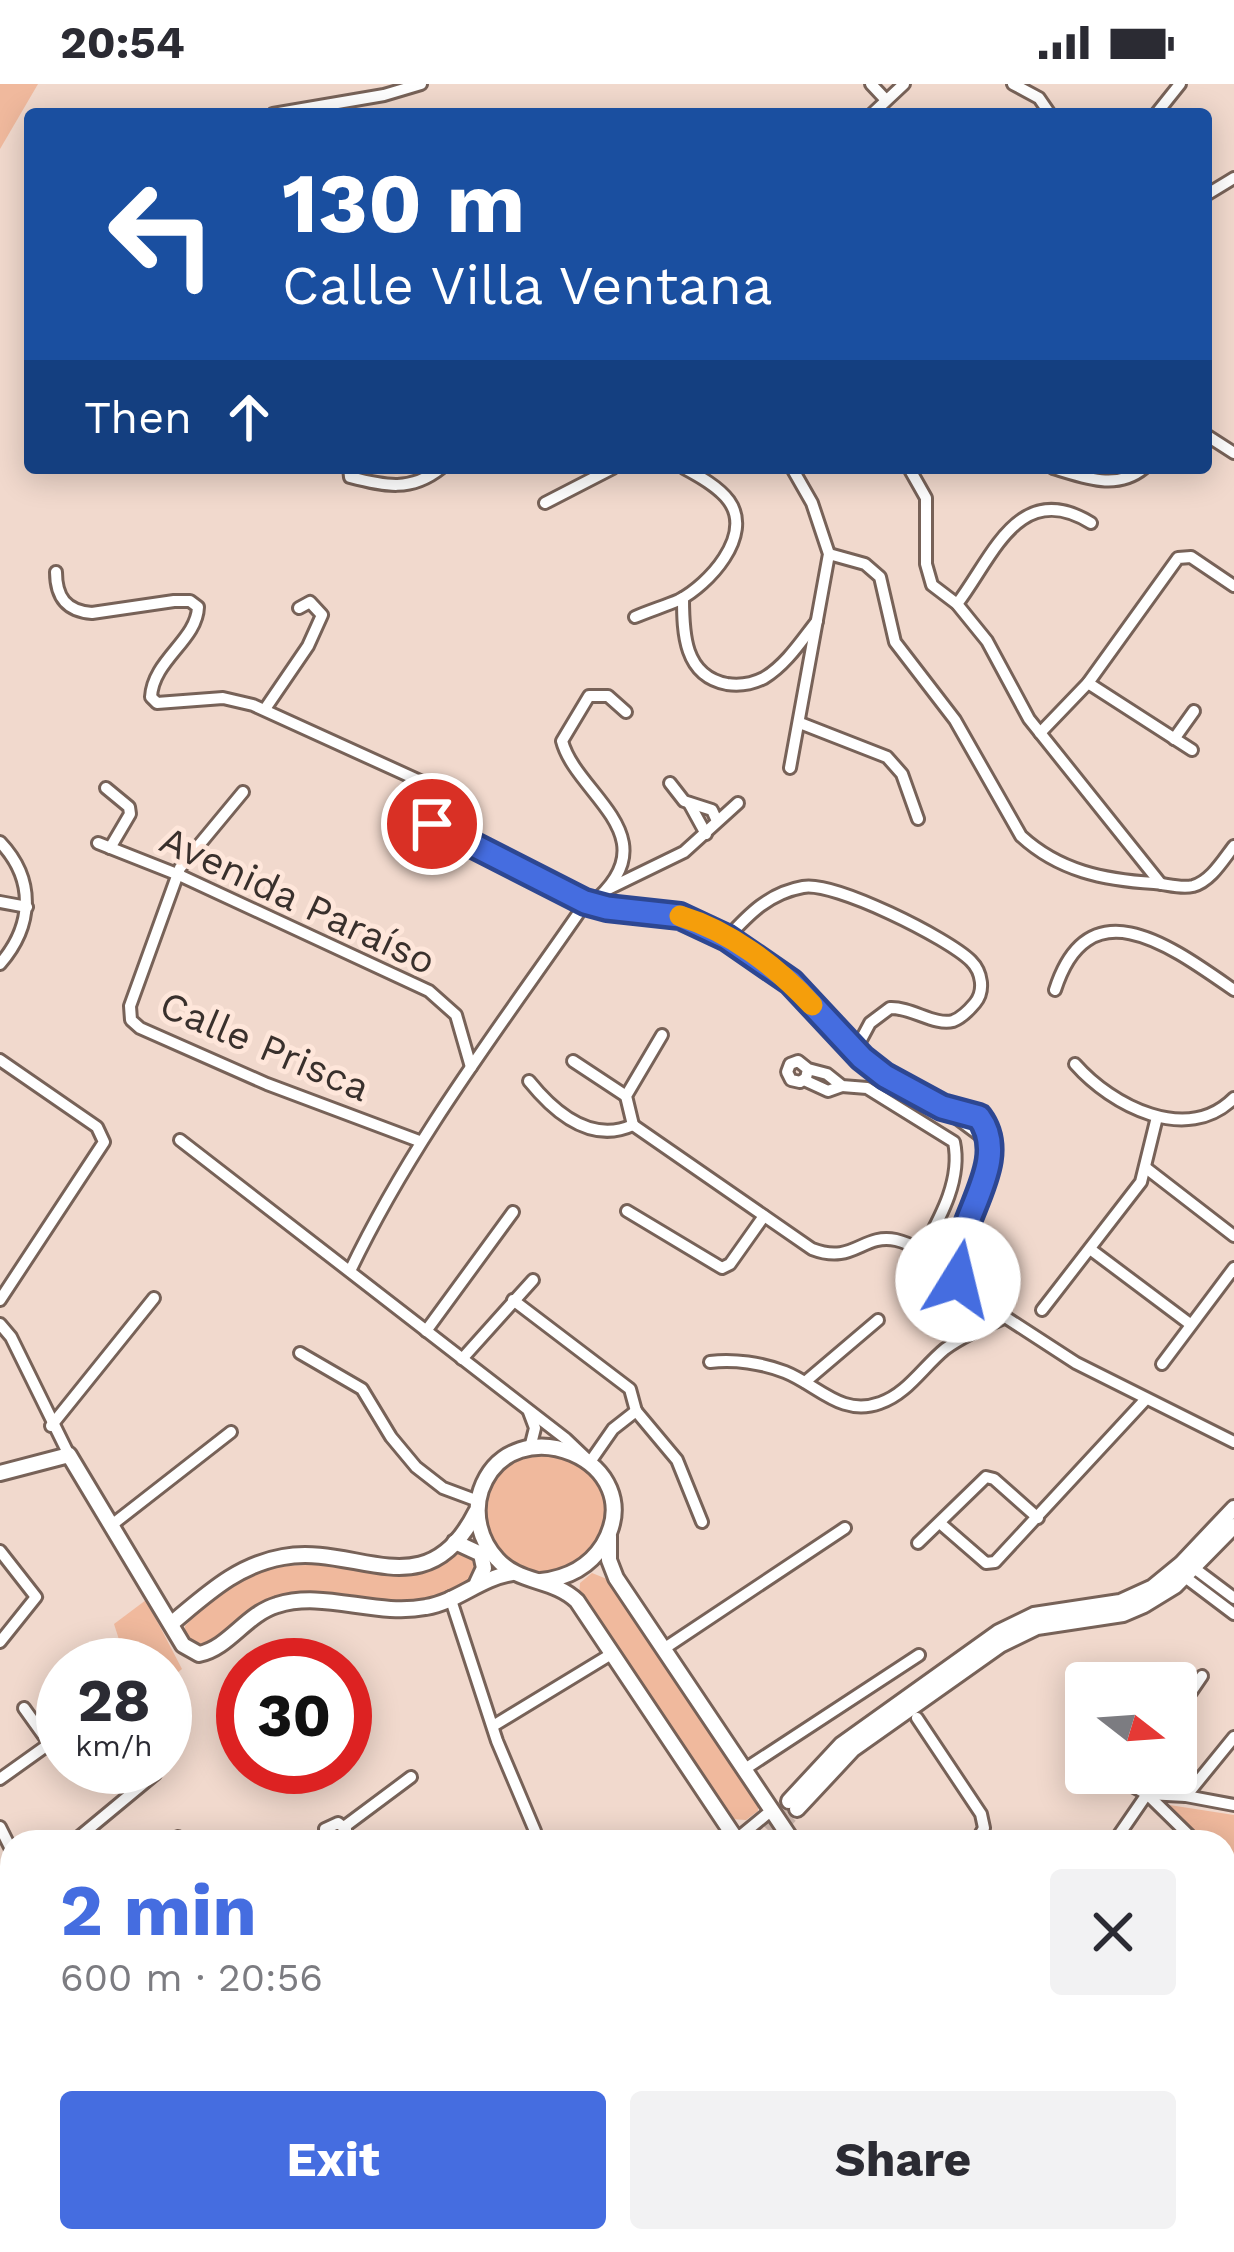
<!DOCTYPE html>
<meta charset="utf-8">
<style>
:root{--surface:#fff;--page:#f2f2f3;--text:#2b2b33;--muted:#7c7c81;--accent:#456de0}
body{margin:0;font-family:"Work Sans",sans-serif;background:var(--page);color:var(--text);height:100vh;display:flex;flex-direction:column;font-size:45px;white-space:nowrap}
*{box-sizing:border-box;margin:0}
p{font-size:39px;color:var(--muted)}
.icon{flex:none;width:66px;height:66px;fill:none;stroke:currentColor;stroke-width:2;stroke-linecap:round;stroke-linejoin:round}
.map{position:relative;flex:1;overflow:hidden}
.sheet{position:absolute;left:0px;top:1746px;width:1236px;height:423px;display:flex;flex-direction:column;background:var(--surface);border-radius:36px 36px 0 0;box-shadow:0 6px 30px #0003}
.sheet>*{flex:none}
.guide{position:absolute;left:24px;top:24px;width:1188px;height:366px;border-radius:12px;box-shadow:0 6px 30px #0003;background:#1a4fa0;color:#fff;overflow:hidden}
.needle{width:78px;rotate:107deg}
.buttons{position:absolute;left:1065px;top:1578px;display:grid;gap:24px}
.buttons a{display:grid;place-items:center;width:132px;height:132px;border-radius:12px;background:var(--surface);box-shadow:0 6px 30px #0003;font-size:60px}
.speed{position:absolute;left:36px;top:1554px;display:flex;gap:24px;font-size:60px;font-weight:700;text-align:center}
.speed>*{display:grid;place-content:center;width:156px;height:156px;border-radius:50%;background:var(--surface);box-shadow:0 6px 30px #0003;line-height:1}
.speed small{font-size:30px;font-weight:400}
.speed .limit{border:18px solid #d22;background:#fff;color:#111}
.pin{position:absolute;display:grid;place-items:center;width:102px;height:102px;color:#fff;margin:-51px;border:6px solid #fff;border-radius:50%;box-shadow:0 3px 12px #0007}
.me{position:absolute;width:132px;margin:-66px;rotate:9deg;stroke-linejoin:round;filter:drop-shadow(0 0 9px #0008)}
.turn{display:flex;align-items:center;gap:42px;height:252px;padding:0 60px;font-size:54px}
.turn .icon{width:156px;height:156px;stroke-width:2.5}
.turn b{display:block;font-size:84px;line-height:102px}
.then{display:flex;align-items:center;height:114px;padding:0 60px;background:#0003;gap:24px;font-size:45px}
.round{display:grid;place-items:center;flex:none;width:126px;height:126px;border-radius:12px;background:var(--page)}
.headline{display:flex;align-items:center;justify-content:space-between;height:204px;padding:0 60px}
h1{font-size:72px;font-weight:700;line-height:90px;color:var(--accent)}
.button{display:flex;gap:24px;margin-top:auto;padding:24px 60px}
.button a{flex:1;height:138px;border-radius:12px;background:var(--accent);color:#fff;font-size:48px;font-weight:700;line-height:138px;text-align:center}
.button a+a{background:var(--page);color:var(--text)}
.status{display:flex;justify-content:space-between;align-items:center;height:84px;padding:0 60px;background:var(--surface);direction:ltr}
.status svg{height:33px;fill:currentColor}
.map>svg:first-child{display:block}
.green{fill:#f0b99d}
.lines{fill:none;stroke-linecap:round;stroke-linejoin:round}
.secondary-tunnel{stroke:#ccb7ad;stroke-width:14;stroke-dasharray:14 7;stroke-linecap:butt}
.street-casing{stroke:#776258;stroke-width:16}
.secondary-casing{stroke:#776258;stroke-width:20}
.street{stroke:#fff;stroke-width:10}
.secondary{stroke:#fff;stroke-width:14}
.route-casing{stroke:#2d4792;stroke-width:30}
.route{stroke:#456de0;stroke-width:21}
.slow{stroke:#f59e0b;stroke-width:21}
.labels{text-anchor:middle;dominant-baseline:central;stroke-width:10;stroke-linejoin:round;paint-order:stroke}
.street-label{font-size:39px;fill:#39302c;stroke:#fee6da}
</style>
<div class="status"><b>20:54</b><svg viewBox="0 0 49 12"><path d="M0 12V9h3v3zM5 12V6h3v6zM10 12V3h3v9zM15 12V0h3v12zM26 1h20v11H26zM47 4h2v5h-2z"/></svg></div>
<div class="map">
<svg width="1234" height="2168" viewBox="0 0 1234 2168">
<rect width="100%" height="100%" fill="#f1d9cd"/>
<!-- green -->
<g class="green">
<polygon points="0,0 38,0 0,65"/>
<circle cx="545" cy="1429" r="62"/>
<path d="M464,1464l14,5v23c-86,62 -125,-1 -200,19 -29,7 -51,40 -77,54l-16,-11v-12c49,-51 84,-67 156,-59 21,2 44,11 64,9 22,-3 41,-17 59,-28z"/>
<polygon points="592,1489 612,1497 758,1719 758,1727 746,1736 731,1735 579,1512 580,1499"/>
<polygon points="146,1516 182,1585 165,1599 165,1581 121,1581 124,1571 114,1540"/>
<polygon points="1163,1720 1234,1731 1234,1781 1224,1772 1224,1758 1207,1758"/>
<polygon points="1132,2157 1185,2157 1200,2168 1143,2168"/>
</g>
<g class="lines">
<!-- secondary-tunnel -->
<g class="secondary-tunnel">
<polyline points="750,1758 789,1717"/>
<polyline points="767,1758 797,1725"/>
</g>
<defs>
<g id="street">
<polyline points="871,0 886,16"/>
<polyline points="1013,0 1039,14 1050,30"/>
<polyline points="273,30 384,11 421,0"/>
<polyline points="872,30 904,0"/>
<polyline points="1156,30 1180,0"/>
<polyline points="1206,111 1234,94"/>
<polyline points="1206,351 1234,369"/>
<path d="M349,384l1,9c35,9 61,15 91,-9"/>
<polyline points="909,384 926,414 926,480 932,501 957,520 987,557 1029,635 1161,800"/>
<path d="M1053,384c31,9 63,23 91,0"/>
<polyline points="545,419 613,384"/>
<path d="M829,470l36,10 15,13 15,65 60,78 66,116c38,35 83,44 133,47 13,1 26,6 39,3 18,-5 30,-26 41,-40"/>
<path d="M56,488c0,25 10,39 36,41l82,-12h16l8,6c-1,33 -45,53 -47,90l6,6 66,-5 30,7 178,81 6,8 -6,29 154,79 95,14 47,22 64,44 82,85 69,40 47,35"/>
<path d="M683,514c0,35 1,78 44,86 13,2 25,0 37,-6 22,-13 38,-38 53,-57"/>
<path d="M957,520c35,-45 61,-126 134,-81"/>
<path d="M635,533c14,-6 30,-11 44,-17 29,-15 75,-64 50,-99 -10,-14 -30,-25 -45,-33"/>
<polyline points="1088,599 1192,666"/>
<polyline points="265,625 308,562 322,531 310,518 299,524"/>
<polyline points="800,639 887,673 902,690 918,735"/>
<polyline points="1040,649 1088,599 1178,474 1191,473 1234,502"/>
<polyline points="1174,655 1194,627"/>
<polyline points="790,684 829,470 812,419 792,384"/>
<polyline points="670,699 684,717 712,726 717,737"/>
<polyline points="106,704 129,723 130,730 110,764"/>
<polyline points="243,708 180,784 130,922 131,936 140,944 267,1000 419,1057"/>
<polyline points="689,719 706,750"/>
<path d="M0,758c36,38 33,84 0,122"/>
<polyline points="98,759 179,791 429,907 456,931 471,983"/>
<polyline points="608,805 684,768 738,719"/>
<polyline points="0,818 27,823"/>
<path d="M591,820c82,-67 -15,-109 -29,-163l27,-45h19l18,16"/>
<path d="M727,854c22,-24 42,-45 76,-51 31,-6 145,51 168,74 11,11 14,30 4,42 -5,6 -14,15 -22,18 -18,5 -42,-14 -63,-13l-20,15 -15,28"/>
<path d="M1055,906c34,-106 117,-43 179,0"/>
<polyline points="0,976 97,1043 104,1058 0,1216"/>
<polyline points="573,977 626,1012"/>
<path d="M1075,980c37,42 112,81 159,34"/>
<path d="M808,985l-2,9 -6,4 -9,-2 -4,-8 3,-8 8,-3 10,8 19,5 15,12 25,2 87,54c8,38 -14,76 -32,109"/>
<polyline points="804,996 828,1007 842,1002"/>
<path d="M529,997c25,31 62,63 104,44"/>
<path d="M945,1024l34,9c40,54 -51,121 -14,174l111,72 158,79"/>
<path d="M633,1041l179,124c42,16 50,-16 84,-9 22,5 41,22 60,34"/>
<polyline points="633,1041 626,1012 662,951"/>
<polyline points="180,1056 566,1355 587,1375"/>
<polyline points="1146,1084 1234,1152"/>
<polyline points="627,1127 722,1184 730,1180 764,1132"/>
<polyline points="1090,1165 1190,1240"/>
<path d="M350,1187c61,-128 147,-240 228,-357"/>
<polyline points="513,1216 630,1305 636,1327"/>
<polyline points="1042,1226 1141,1098 1157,1033"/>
<polyline points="0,1240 11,1253 69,1371"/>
<polyline points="426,1247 513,1128"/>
<polyline points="300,1269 362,1305 391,1353 416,1383 443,1404 478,1417"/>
<polyline points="462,1275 533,1196"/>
<path d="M710,1278c24,-3 52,1 75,10 33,13 56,45 95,31 27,-9 43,-36 65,-54 18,-13 38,-22 59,-31"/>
<polyline points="1162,1280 1234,1184"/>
<polyline points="805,1298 878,1236"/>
<polyline points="636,1327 677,1376 702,1438"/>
<polyline points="529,1328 535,1344 530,1364"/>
<polyline points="51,1342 154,1214"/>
<polyline points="590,1378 613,1345 636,1327"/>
<polyline points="113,1440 231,1348"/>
<polyline points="941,1440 986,1479 995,1478 1146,1315"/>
<polyline points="918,1459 986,1393 994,1395 1038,1434"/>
<polyline points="0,1467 36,1513 0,1558"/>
<polyline points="1194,1484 1234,1514"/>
<polyline points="1185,1493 1234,1530"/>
<polyline points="450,1513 497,1657 535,1747"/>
<polyline points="665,1564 845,1444"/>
<polyline points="24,1624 49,1659"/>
<polyline points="1176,1630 1202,1592"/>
<polyline points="917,1634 981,1730 984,1744 976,1758"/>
<polyline points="493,1642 613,1569"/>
<polyline points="745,1685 919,1571"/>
<polyline points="1109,1689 1147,1710 1186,1712 1234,1721"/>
<polyline points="0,1695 63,1650"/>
<polyline points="1186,1712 1234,1653"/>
<polyline points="0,1743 12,1767"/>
<polyline points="344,1743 411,1693"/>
<polyline points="73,1758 155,1690"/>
<polyline points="174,1758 178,1753"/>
<polyline points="325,1758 325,1745 338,1739 346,1745 346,1758"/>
<polyline points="733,1758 772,1726"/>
<polyline points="1114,1758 1147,1710 1196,1758"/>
<polyline points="1224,1783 1234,1792"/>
<polyline points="0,1812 12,1805"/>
<polyline points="1224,1926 1234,1915"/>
<polyline points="0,1960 12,1969"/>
<polyline points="0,2017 12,2028"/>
<polyline points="0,2116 10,2100"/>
<polyline points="346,2157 410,2168"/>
<polyline points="673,2157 685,2168"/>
<polyline points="38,2168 45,2157"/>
<polyline points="71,2168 78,2157"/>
<polyline points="428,2168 434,2157"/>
<polyline points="544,2168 550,2157"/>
<polyline points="615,2168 621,2157"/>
<polyline points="857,2168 861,2157"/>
</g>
<g id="secondary">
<path d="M0,1389l69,-18 114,190 16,9c30,-6 47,-40 78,-49 47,-15 99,12 149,2 31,-5 54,-29 86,-34"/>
<polyline points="609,1452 609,1476 616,1494 793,1758"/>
<polyline points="455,1458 481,1470 484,1484 477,1499"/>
<path d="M541,1497c26,-3 48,-14 62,-36 50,-84 -91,-142 -122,-55 -8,24 -1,51 16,69 22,25 56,19 80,42l161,241"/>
<path d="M172,1539c35,-29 65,-58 111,-66 73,-14 143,54 193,-45"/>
<polyline points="789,1717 841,1661 999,1548 1034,1531 1120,1518 1153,1503 1181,1480 1234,1424"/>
<polyline points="797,1725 853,1665 1000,1561 1037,1543 1123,1530 1144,1521 1175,1502 1234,1442"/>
<polyline points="1120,2157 1135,2168"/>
<polyline points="1193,2157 1207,2168"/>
<polyline points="518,2168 524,2157"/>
<polyline points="532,2168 538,2157"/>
</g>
</defs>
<!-- street casing -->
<use href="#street" class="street-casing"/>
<!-- secondary casing -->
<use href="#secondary" class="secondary-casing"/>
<!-- street -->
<use href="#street" class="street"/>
<!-- secondary -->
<use href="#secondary" class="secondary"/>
</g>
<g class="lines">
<defs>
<path id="route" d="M432,740l153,78 22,6 73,8 47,22 64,44 71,76 23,18 57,31 37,10c36,48 -32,110 -21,163"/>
</defs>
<!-- route casing -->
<use href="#route" class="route-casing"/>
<!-- route -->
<use href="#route" class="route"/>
<!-- slow -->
<path class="slow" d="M680,832c50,15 97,51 132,89"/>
</g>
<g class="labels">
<!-- street labels -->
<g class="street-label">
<text transform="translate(298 816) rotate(25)">Avenida Paraíso</text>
<text transform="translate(265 962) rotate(23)">Calle Prisca</text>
</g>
</g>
</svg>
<div class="buttons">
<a><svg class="needle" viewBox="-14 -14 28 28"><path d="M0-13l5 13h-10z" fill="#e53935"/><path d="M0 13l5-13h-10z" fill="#7c7c81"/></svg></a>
</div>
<div class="speed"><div>28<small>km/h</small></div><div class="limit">30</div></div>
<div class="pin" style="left:432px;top:740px;background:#d93025"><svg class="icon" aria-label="arrive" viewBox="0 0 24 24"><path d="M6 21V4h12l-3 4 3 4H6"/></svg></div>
<svg class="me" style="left:958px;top:1196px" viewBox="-20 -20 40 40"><circle r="19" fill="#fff"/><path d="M0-13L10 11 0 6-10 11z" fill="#456de0"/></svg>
<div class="guide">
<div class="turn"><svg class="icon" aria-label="left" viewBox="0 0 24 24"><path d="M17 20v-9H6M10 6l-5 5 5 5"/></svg><div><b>130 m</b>Calle Villa Ventana</div></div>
<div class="then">Then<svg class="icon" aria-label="ahead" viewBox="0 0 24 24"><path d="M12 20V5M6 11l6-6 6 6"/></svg></div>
</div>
<section class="sheet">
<div class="headline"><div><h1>2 min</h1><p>600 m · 20:56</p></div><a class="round"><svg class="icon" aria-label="close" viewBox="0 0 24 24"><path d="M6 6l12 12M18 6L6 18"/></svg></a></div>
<div class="button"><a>Exit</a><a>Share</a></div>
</section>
</div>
